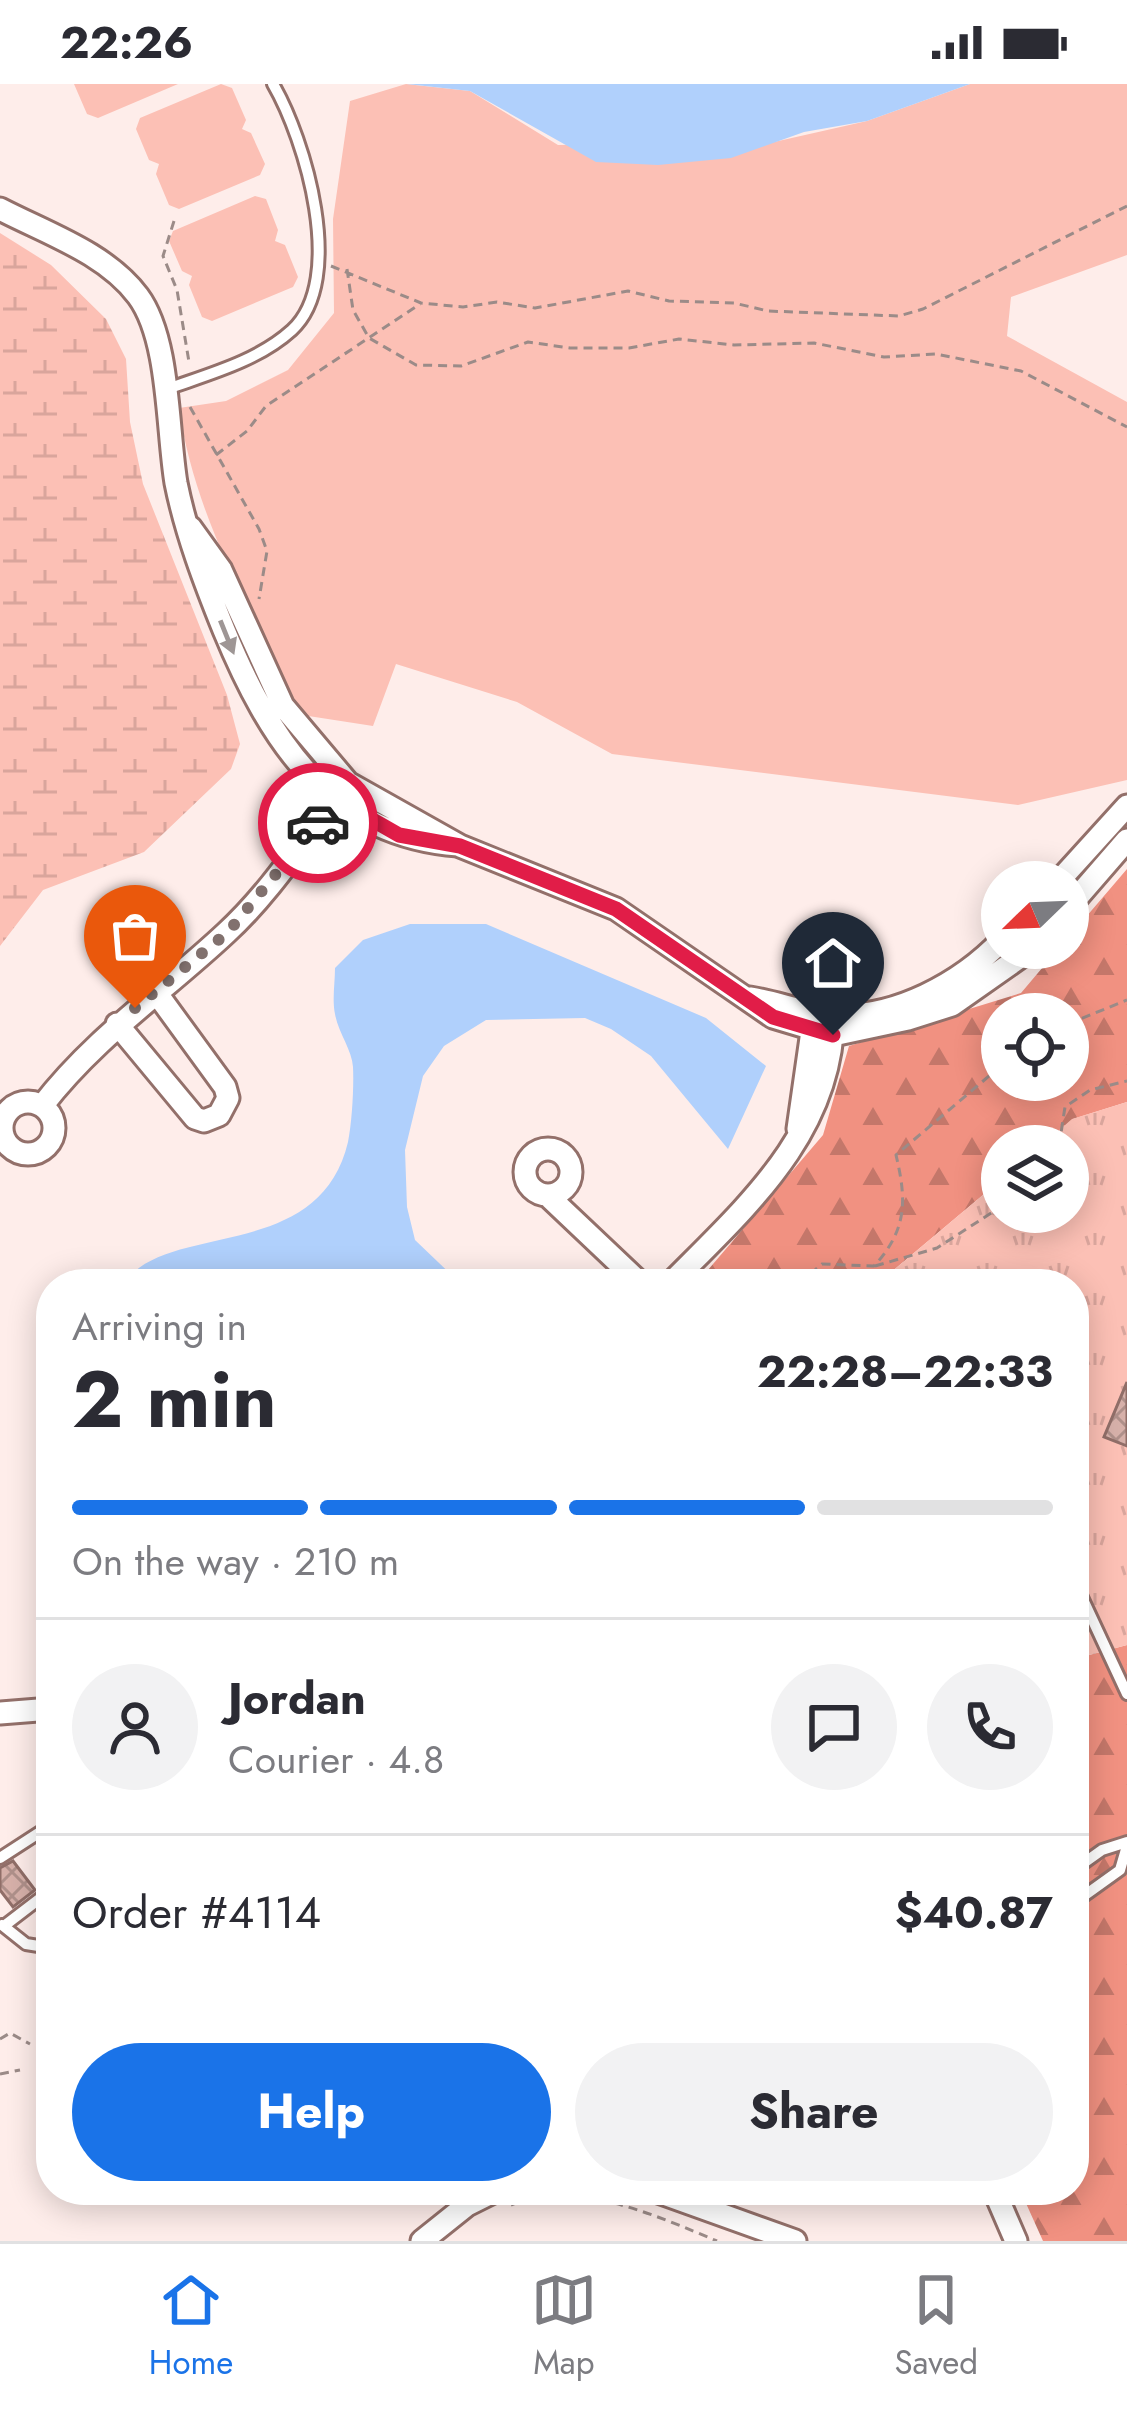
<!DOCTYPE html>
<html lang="en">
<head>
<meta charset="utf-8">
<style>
  body { margin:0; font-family:Jost,sans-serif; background:#f2f2f3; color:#2b2b33; height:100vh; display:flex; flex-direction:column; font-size:45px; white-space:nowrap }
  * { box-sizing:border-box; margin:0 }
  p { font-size:39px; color:#7c7c81 }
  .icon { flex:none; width:66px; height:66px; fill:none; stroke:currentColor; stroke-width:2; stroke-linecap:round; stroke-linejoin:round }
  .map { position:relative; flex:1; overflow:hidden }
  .panel { position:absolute; left:36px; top:1185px; width:1053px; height:936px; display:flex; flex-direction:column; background:#fff; border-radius:48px; box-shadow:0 6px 30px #0003 }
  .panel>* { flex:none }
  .needle { width:78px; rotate:247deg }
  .buttons { position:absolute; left:981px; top:777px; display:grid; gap:24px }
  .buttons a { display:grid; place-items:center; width:108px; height:108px; border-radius:50%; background:#fff; box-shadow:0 6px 30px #0003; font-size:60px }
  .pin { position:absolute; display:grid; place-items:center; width:102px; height:102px; color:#fff; margin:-123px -51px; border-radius:50% 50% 50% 0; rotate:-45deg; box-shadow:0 0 12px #0007 }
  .pin .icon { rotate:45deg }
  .courier { position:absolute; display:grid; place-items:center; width:120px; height:120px; margin:-60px; border:9px solid #e11d48; border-radius:50%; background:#fff; color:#222; box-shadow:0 3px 15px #0007 }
  .summary em { font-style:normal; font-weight:700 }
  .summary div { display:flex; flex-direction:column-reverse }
  .summary { display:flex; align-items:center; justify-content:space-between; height:204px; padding:0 36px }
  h1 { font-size:78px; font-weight:700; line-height:90px }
  .bar { display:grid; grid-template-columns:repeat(4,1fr); gap:18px 12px; align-content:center; height:144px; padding:0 36px }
  .bar i { height:15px; border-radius:9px; background:#e1e1e2 }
  .bar .current { background:#1a73e8 }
  .bar p { grid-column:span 4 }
  .line { display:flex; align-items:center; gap:30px; padding:0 36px; border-top:3px solid #e1e1e2 }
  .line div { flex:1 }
  .round { display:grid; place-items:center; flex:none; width:126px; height:126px; border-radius:63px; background:#f2f2f3 }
  .cta { display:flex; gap:24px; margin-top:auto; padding:24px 36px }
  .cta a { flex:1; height:138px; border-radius:72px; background:#1a73e8; color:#fff; font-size:48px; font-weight:700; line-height:138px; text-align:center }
  .cta a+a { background:#f2f2f3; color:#2b2b33 }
  .status { display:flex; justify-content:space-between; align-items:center; height:84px; padding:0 60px; background:#fff; direction:ltr }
  .status svg { height:33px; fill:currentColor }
  .tabs { display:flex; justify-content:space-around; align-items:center; height:168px; border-top:3px solid #e1e1e2; background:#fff; font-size:33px; color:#7c7c81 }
  .tabs a { display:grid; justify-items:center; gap:6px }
  .tabs .current { color:#1a73e8 }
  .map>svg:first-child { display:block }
  .green { fill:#fcc0b5 }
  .forest { fill:url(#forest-firs); fill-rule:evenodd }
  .wetland { fill:url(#wetland-marsh) }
  .park { fill:url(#park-tufts) }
  .water { fill:#b0d0fc }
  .building { fill:url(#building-cross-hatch); stroke:#906e68; stroke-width:3 }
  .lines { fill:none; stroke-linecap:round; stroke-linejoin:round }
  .lane-casing { stroke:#93706a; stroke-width:16 }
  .street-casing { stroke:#93706a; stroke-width:27 }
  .path { stroke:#9b8b88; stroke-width:3; stroke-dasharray:9 6; stroke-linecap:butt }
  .lane { stroke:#fff; stroke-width:10 }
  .street { stroke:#fff; stroke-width:21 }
  .oneway { fill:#9e9695 }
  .done { stroke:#81716e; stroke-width:12; stroke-dasharray:0 21.6 }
  .route { stroke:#e11d48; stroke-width:15 }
</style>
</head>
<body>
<div class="status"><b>22:26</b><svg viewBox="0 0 49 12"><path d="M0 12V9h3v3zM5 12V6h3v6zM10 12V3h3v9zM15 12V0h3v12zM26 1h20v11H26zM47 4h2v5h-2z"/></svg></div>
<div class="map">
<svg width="1127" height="2157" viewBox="0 0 1127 2157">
  <defs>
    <pattern id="forest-firs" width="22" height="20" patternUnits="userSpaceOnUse" patternTransform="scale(3)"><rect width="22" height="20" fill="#f19181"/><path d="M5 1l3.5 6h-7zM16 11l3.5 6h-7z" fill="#c4776a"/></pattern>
    <pattern id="wetland-marsh" width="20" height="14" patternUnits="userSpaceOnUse" patternTransform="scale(3)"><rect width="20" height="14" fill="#fcc0b5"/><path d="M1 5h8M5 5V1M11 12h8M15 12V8" fill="none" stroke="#d9a59c"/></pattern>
    <pattern id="park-tufts" width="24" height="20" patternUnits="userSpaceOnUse" patternTransform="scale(3)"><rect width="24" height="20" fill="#fcc0b5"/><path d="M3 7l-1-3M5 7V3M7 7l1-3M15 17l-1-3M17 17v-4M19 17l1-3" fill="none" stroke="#d9a59c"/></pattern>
    <pattern id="building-cross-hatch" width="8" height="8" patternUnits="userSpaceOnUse" patternTransform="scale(3)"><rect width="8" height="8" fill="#d6b0a9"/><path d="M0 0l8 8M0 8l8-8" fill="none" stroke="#af908a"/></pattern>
  </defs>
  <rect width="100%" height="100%" fill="#feedea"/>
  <!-- green -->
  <path class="green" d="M74,0H178L98,34L87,30Z
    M221,0L232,4L246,36L242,45L251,49L265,80L260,91L179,125L169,121L156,90L159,80L149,76L136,45L140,34Z
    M406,0L470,7L558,61L774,58L867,37L970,0H1127V171L1011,213L1007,252L1127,318V696L1018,721L612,670L517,618L396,580L373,642L302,631C253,532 195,435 179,324L226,317L288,286L334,229L333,135L350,17Z
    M255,112L266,115L278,146L275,157L285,161L298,193L293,203L212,237L202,233L189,201L192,192L182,187L169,157L173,147Z"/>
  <!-- forest -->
  <path class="forest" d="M1127,785V1018L1073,1035L1041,1062H1002V1095L877,1200H696L823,1051L849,962L1021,909L1059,864H1068V854ZM1002,930H1068V996H1002Z
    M1127,1561V2157H1043L1020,2106H1074V1575Z"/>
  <!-- wetland -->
  <path class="wetland" d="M0,149L51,181L106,235L126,275L130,338L143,400L227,611L240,660L231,685L144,768L43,806L0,862Z"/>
  <!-- park -->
  <path class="park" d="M1127,1018V1561L1074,1575V1200H877L1002,1095V1128H1068V1062H1041L1072,1035Z"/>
  <!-- water -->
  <path class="water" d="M407,0H970L867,37L804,48L731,74L658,81L596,78L470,7Z
    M410,840H486L706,934L766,982L728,1065L651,972L611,945L585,934L486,936L444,962L423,992L405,1066L407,1123L415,1156L461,1200H360L337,1189L240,1200H124C164,1136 319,1181 348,1058C352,1038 354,1003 353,983C352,966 338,948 335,930C332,916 335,899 335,884L363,856Z"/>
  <!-- building -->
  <path class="building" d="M1127,1298V1362L1104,1353Z
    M13,1777L35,1806L13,1823L0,1806V1784Z"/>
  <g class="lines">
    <!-- lane casing -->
    <g class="lane-casing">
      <path id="lane" d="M167,305C209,290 258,277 292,246C347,195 305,55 273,0
        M1074,1496L1127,1610
        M0,1774L51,1741
        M1074,1786L1102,1766L1127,1758
        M1074,1819L1120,1786L1127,1762
        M2,1841L26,1860L51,1864
        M4,1842L51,1806"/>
    </g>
    <!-- street casing -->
    <g class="street-casing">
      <path id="street" d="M0,125C46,149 106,169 138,212C170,255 167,345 176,399C186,449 205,499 224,546C269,655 329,752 458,761
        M190,443L221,486L283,622L348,699L460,762L616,825L773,933L833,951L908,935L952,921L1033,864
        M1058,798L1127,722
        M1068,824L1127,756
        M750,914C777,918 806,930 833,931C895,935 961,899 1002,856
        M117,940L195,1034L204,1037L219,1031L228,1014L225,1003L155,907
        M2 1044a26 26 0 1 1 52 0a26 26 0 1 1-52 0Z
        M42,1022C95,953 163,908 226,849C271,808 306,752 344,704
        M798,1045L814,933
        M525 1088a23 23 0 1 1 46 0a23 23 0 1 1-46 0Z
        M547,1111L641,1200
        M670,1200C746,1123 833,1048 833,931
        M0,1629L51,1625
        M653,2106L795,2157
        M994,2106L1016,2157
        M422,2157L467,2121L497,2106"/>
    </g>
    <!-- path -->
    <path class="path" d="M174,137L163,172L177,206L189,278
      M331,182L421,219L463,223L497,218L535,224L628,207L669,217L734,219L768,227L899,232L923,225L1127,122
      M347,185L353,226L369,254L416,281L461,282L528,258L570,264H629L679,255L734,261L814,259L884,273L936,270L1021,287L1127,343
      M190,323L259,445L267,467L259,515
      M216,371L247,347L266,322L420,220
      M1068,940L1127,916
      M1059,1062L1065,1023L1090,1006L1127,997
      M875,1182L937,1164L1002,1122
      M799,1200L822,1180L874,1182C907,1146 907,1117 896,1071L1002,981
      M0,1955L10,1949L30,1960
      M0,1990L20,1986
      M511,2121C575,2094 657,2132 717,2157"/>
    <!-- lane -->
    <use href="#lane" class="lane"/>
    <!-- street -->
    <use href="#street" class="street"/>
  </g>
  <!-- one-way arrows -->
  <defs><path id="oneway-solid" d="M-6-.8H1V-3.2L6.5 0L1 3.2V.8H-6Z" transform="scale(3)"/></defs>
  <use class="oneway" href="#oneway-solid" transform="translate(227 553) rotate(68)"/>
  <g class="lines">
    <!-- done -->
    <path class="done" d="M135,924L228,848L318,739"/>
    <!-- route -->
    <path class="route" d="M318,739L336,715L399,751L460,762L616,825L773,933L833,951"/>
  </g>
</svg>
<div class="buttons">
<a><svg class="needle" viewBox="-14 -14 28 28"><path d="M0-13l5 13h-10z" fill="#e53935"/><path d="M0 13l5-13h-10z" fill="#7c7c81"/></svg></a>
<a><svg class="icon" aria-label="locate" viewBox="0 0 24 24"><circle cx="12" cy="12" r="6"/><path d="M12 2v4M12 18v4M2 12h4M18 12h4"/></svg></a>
<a><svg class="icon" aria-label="layers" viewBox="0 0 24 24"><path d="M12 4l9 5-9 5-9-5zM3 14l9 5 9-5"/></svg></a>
</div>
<div class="pin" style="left:135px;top:924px;background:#ea580c"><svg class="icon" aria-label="bag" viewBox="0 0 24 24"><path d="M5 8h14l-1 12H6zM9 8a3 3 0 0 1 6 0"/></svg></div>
<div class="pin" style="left:833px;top:951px;background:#1f2937"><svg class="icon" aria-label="home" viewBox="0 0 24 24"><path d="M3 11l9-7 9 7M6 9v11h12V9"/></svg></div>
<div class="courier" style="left:318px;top:739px"><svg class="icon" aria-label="car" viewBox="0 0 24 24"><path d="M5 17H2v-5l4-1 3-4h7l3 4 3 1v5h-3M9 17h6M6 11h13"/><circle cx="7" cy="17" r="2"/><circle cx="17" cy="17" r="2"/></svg></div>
<section class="panel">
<div class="summary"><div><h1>2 min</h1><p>Arriving in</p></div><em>22:28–22:33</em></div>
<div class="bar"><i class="current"></i><i class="current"></i><i class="current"></i><i></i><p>On the way · 210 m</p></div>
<div class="line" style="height:216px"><a class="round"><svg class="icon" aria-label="person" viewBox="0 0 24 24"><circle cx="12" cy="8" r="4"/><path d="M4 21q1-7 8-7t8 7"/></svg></a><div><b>Jordan</b><p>Courier · 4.8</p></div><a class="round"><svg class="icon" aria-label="chat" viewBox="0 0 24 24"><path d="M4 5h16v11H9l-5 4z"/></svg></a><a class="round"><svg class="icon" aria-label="phone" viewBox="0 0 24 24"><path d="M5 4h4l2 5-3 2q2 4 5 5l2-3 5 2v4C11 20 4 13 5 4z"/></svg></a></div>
<div class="line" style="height:156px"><div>Order #4114</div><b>$40.87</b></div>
<div class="cta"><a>Help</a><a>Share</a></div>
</section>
</div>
<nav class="tabs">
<a class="current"><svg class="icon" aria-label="home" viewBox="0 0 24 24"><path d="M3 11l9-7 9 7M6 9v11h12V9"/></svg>Home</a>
<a><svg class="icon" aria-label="map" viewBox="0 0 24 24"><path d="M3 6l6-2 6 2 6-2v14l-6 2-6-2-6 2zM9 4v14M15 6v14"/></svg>Map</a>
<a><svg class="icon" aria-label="saved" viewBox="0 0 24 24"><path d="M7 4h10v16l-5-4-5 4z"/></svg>Saved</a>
</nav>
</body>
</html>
